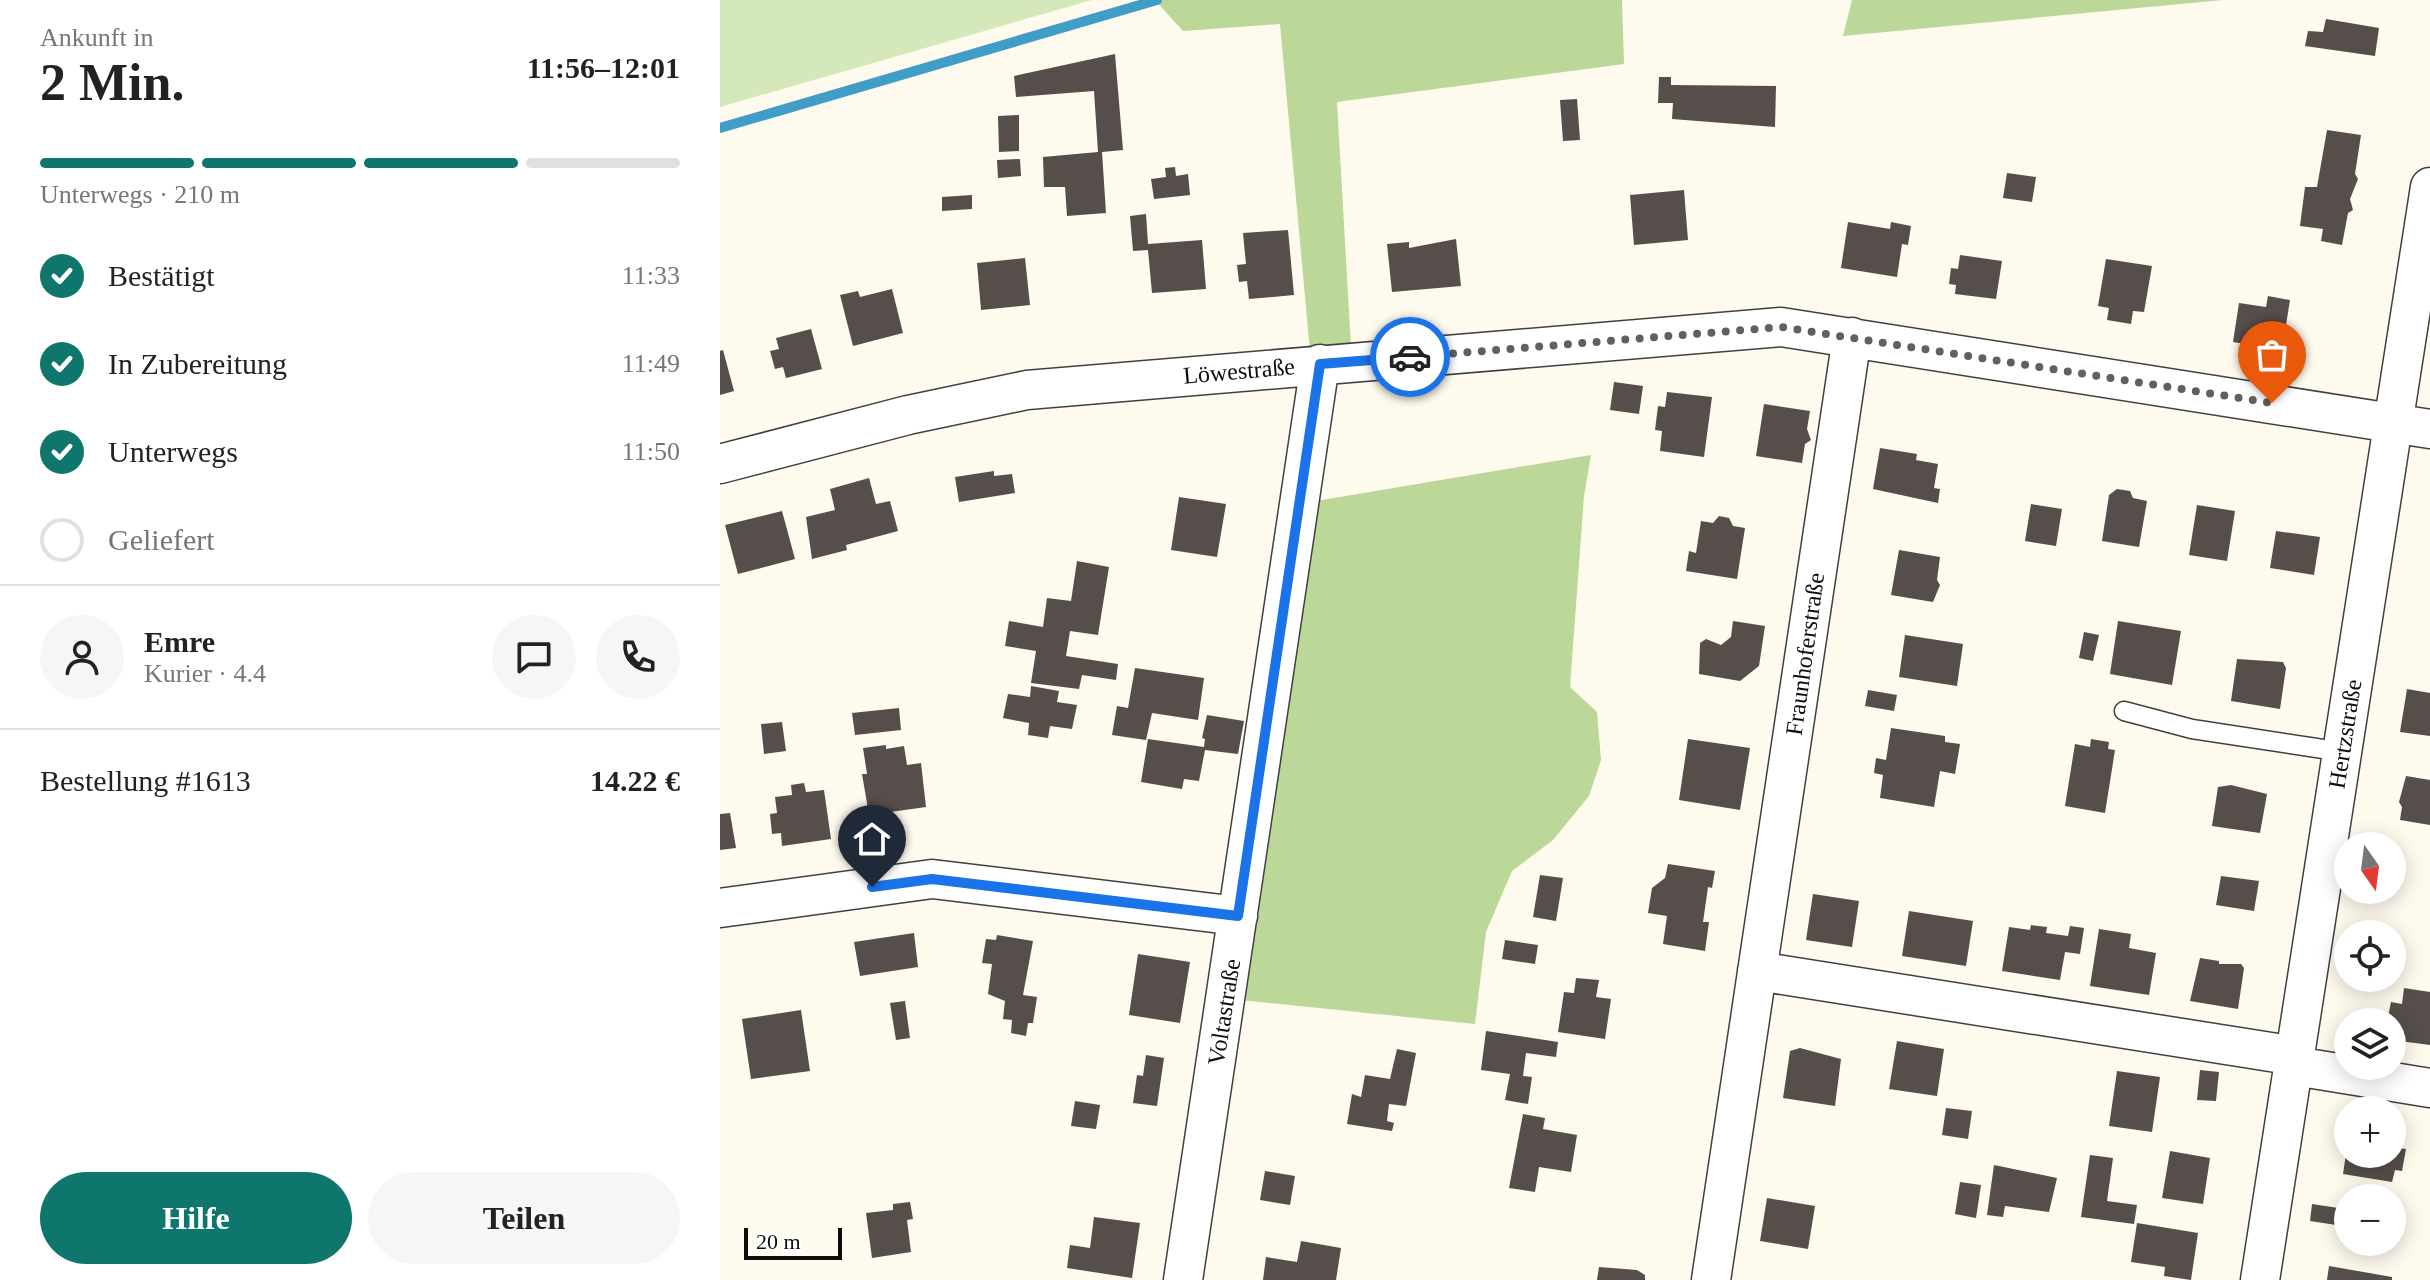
<!DOCTYPE html>
<html lang="de">
<head>
<meta charset="utf-8">
<style>
  body { margin:0; font-family:"Times New Roman",serif; background:#f6f6f6; color:#222; height:100vh; display:flex; flex-direction:column; font-size:30px; white-space:nowrap }
  * { box-sizing:border-box; margin:0 }
  p { font-size:26px; color:#767676 }
  .icon { flex:none; width:44px; height:44px; fill:none; stroke:currentColor; stroke-width:2; stroke-linecap:round; stroke-linejoin:round }
  .map { position:relative; flex:1; overflow:hidden }
  .side { display:flex; flex-direction:column; background:#fff; width:720px }
  .side>* { flex:none }
  .needle { width:52px; rotate:166deg }
  .buttons { position:absolute; left:1614px; top:832px; display:grid; gap:16px }
  .buttons a { display:grid; place-items:center; width:72px; height:72px; border-radius:50%; background:#fff; box-shadow:0 4px 20px #0003; font-size:40px }
  .scale { position:absolute; left:24px; bottom:20px; width:98px; box-sizing:border-box; padding-left:8px; border:4px solid #0d0d0d; border-top:0; font-size:22px; line-height:28px; white-space:nowrap; color:#0d0d0d; -webkit-text-stroke:6px #fff; paint-order:stroke }
  .pin { position:absolute; display:grid; place-items:center; width:68px; height:68px; color:#fff; margin:-82px -34px; border-radius:50% 50% 50% 0; rotate:-45deg; box-shadow:0 0 8px #0007 }
  .pin .icon { rotate:45deg }
  .courier { position:absolute; display:grid; place-items:center; width:80px; height:80px; margin:-40px; border:6px solid #1a73e8; border-radius:50%; background:#fff; color:#222; box-shadow:0 2px 10px #0007 }
  .headline em { font-style:normal; font-weight:800 }
  .headline div { display:flex; flex-direction:column-reverse }
  .headline { display:flex; align-items:center; justify-content:space-between; height:136px; padding:0 40px }
  h1 { font-size:52px; font-weight:800; line-height:60px }
  .bar { display:grid; grid-template-columns:repeat(4,1fr); gap:12px 8px; align-content:center; height:96px; padding:0 40px }
  .bar i { height:10px; border-radius:6px; background:#e0e0e0 }
  .bar .on { background:#0f766e }
  .bar p { grid-column:span 4 }
  .line { display:flex; align-items:center; gap:20px; padding:0 40px; border-top:2px solid #e0e0e0 }
  .line div { flex:1 }
  .round { display:grid; place-items:center; flex:none; width:84px; height:84px; border-radius:42px; background:#f6f6f6 }
  ol { padding:0 40px; list-style:none }
  li { display:flex; align-items:center; gap:24px; height:88px }
  li p { margin-inline-start:auto }
  li .icon { padding:8px; border-radius:50%; background:#0f766e; color:#fff; stroke-width:4 }
  li:last-child { color:#767676 }
  li i { width:44px; height:44px; border:4px solid #e0e0e0; border-radius:50% }
  .action { display:flex; gap:16px; margin-top:auto; padding:16px 40px }
  .action a { flex:1; height:92px; border-radius:48px; background:#0f766e; color:#fff; font-size:32px; font-weight:800; line-height:92px; text-align:center }
  .action a+a { background:#f6f6f6; color:#222 }
  main { display:flex; flex:1; min-height:0 }
  .map>svg:first-child { display:block }
  .green { fill:#d5e8b9 }
  .forest { fill:#bbd899 }
  .lines { fill:none; stroke-linecap:round; stroke-linejoin:round }
  .stream { stroke:#3f9dc8; stroke-width:10 }
  .building { fill:#564e4a }
  .lane-casing { stroke:#404040; stroke-width:21 }
  .street-casing { stroke:#404040; stroke-width:41 }
  .lane { stroke:#fff; stroke-width:18 }
  .street { stroke:#fff; stroke-width:38 }
  .done { stroke:#61605c; stroke-width:8; stroke-dasharray:0 14.4 }
  .route { stroke:#1a73e8; stroke-width:10 }
  .labels { text-anchor:middle; stroke-width:8; stroke-linejoin:round; paint-order:stroke }
  .street-label { font-size:24px; fill:#0d0d0d; stroke:#fff }
</style>
</head>
<body>
<main>
<section class="side">
<div class="headline"><div><h1>2 Min.</h1><p>Ankunft in</p></div><em>11:56–12:01</em></div>
<div class="bar"><i class="on"></i><i class="on"></i><i class="on"></i><i></i><p>Unterwegs · 210 m</p></div>
<ol>
<li><svg class="icon" aria-label="check" viewBox="0 0 24 24"><path d="M5 12l5 5 9-10"/></svg>Bestätigt<p>11:33</p></li>
<li><svg class="icon" aria-label="check" viewBox="0 0 24 24"><path d="M5 12l5 5 9-10"/></svg>In Zubereitung<p>11:49</p></li>
<li><svg class="icon" aria-label="check" viewBox="0 0 24 24"><path d="M5 12l5 5 9-10"/></svg>Unterwegs<p>11:50</p></li>
<li><i></i>Geliefert</li>
</ol>
<div class="line" style="height:144px"><a class="round"><svg class="icon" aria-label="person" viewBox="0 0 24 24"><circle cx="12" cy="8" r="4"/><path d="M4 21q1-7 8-7t8 7"/></svg></a><div><b>Emre</b><p>Kurier · 4.4</p></div><a class="round"><svg class="icon" aria-label="chat" viewBox="0 0 24 24"><path d="M4 5h16v11H9l-5 4z"/></svg></a><a class="round"><svg class="icon" aria-label="phone" viewBox="0 0 24 24"><path d="M5 4h4l2 5-3 2q2 4 5 5l2-3 5 2v4C11 20 4 13 5 4z"/></svg></a></div>
<div class="line" style="height:104px"><div>Bestellung #1613</div><b>14.22 €</b></div>
<div class="action"><a>Hilfe</a><a>Teilen</a></div>
</section>
<div class="map">
<svg width="1710" height="1280" viewBox="0 0 1710 1280">
  <rect width="100%" height="100%" fill="#fefaee"/>
  <!-- green -->
  <path class="green" d="M0,0H372L0,107Z"/>
  <!-- forest -->
  <path class="forest" d="M435,0H902L904,64L617,102L631,347L590,351L560,24L463,31Z
    M1132,0H1503L1123,36Z
    M871,455L864,496L850,687L877,712L881,760L869,796L833,840L792,871L766,932L755,1024L510,999L584,503Z"/>
  <g class="lines">
    <!-- stream -->
    <path class="stream" d="M0,128L437,0"/>
  </g>
  <!-- building -->
  <path class="building" d="M1606,19L1659,28L1655,56L1585,46L1588,31L1603,32Z
    M395,54L403,150L382,152L386,213L347,216L345,187H324L323,157L378,152L374,91L296,97L294,76Z
    M939,77H951V85L1056,86L1055,127L952,119L953,103H938Z
    M857,99L860,140L843,141L840,100Z
    M299,115V151L279,152L278,116Z
    M1607,130L1641,135L1635,174L1638,179L1630,199L1633,210L1628,213L1622,245L1601,241L1603,229L1580,226L1585,187H1597Z
    M300,159L301,176L278,178L277,160Z
    M455,167L456,176L468,174L470,195L434,199L431,179L446,177L445,168Z
    M1287,173L1316,177L1312,202L1283,198Z
    M964,190L968,240L914,245L910,195Z
    M252,195V209L222,211V197Z
    M426,214L428,244L482,240L486,289L432,293L428,250L413,251L410,216Z
    M1128,222L1170,229L1171,222L1191,226L1188,245L1182,244L1177,277L1121,268Z
    M568,230L574,295L529,299L527,281L519,282L517,265L526,264L523,233Z
    M736,239L741,286L672,292L667,244L689,242V248Z
    M1240,255L1282,261L1276,299L1235,294L1236,285L1229,284L1231,268L1238,269Z
    M305,258L310,305L261,310L257,263Z
    M1386,259L1432,266L1424,312L1413,311L1411,324L1387,320L1389,308L1378,306Z
    M172,289L183,333L133,346L120,295L138,291L140,297Z
    M1548,296L1570,300L1562,350L1513,342L1519,303L1546,307Z
    M91,329L102,369L66,378L63,367L55,369L50,351L59,349L56,338Z
    M3,350L14,391L0,395V351Z
    M894,382L923,386L919,414L890,410Z
    M947,392L992,397L984,457L940,451L942,431L935,430L938,406L945,407Z
    M1044,404L1090,411L1087,429L1091,440L1085,444L1082,463L1036,456Z
    M1160,448L1197,454L1196,460L1218,464L1214,488L1220,489L1218,503L1153,489Z
    M274,471V476L292,474L295,493L239,502L235,477Z
    M149,478L156,504L170,501L178,531L126,545L127,550L92,559L86,517L115,510L110,489Z
    M1397,489L1410,491L1413,498L1427,501L1419,547L1382,541L1389,495Z
    M459,497L506,504L497,557L451,550Z
    M1311,504L1342,509L1336,546L1305,541Z
    M1477,505L1515,511L1507,561L1469,555Z
    M62,511L75,559L18,574L5,525Z
    M999,516L1009,518L1013,526L1025,528L1017,579L966,571L969,551L976,553L981,521L993,523Z
    M1556,531L1600,537L1594,575L1550,568Z
    M1179,550L1220,557L1217,580L1220,585L1213,602L1171,595Z
    M357,561L389,567L378,635L350,631L346,656L398,664L396,680L362,675L359,689L311,683L316,651L285,646L289,621L323,627L327,598L351,601Z
    M1013,621L1045,626L1039,666L1020,681L979,674L980,643L986,639L1001,645L1011,637Z
    M1398,621L1461,631L1452,685L1390,674Z
    M1364,632L1379,635L1373,661L1359,658Z
    M1185,635L1243,644L1237,686L1179,677Z
    M1517,659L1563,662L1566,668L1560,709L1511,701Z
    M415,668L484,678L478,720L432,713L426,740L392,735L397,706L408,708Z
    M311,686L339,691L337,702L357,705L352,729L330,726L328,738L308,735L309,723L283,718L288,694L310,697Z
    M1687,689L1710,693V736L1680,732Z
    M1148,690L1177,695L1174,711L1145,706Z
    M179,708L181,730L135,735L132,713Z
    M487,715L524,721L518,754L485,750L479,781L464,779L462,789L421,782L428,739L484,747L485,739L482,738Z
    M62,722L66,751L44,754L41,724Z
    M1171,728L1225,736V742L1240,744L1235,774L1220,771L1214,807L1160,798L1163,775L1154,773L1156,758L1166,760Z
    M968,739L1030,748L1020,810L959,800Z
    M1371,739L1389,742L1388,749L1395,750L1385,813L1345,806L1355,744L1370,747Z
    M166,745V749L184,746L187,765L201,763L206,807L149,815L142,774H147L143,748Z
    M1686,776L1710,780V825L1680,820L1682,807L1679,802Z
    M84,783L86,792L104,790L111,839L62,846L61,833L52,834L50,814L57,813L55,797L72,795L71,785Z
    M1511,785L1547,794L1540,833L1492,826L1498,787Z
    M10,813L16,848L0,850V814Z
    M948,864L995,871L992,888L988,887L983,922H989L985,951L943,944L947,916L928,913L932,888L945,878Z
    M820,875L843,878L836,921L813,917Z
    M1501,876L1539,881L1534,911L1496,905Z
    M1093,894L1139,901L1132,947L1086,940Z
    M1189,911L1253,921L1246,966L1182,956Z
    M1311,925L1327,927L1326,933L1348,936L1350,926L1364,928L1360,954L1345,952L1340,980L1282,971L1289,927L1310,930Z
    M1379,929L1411,934L1409,948L1436,953L1429,995L1370,986Z
    M194,933L198,967L140,976L134,942Z
    M277,935L313,941L303,995L317,997L313,1023H308L306,1036L291,1033L292,1020L283,1019L285,1001L268,994L272,964L262,963L266,939L276,940Z
    M785,940L818,945L815,964L782,959Z
    M418,954L470,962L460,1023L409,1015Z
    M1480,958L1499,961V964H1521L1524,968L1518,1009L1470,1001Z
    M856,978L879,980L876,997L891,999L885,1039L838,1032L844,992L854,993Z
    M1684,988L1710,992V1045L1672,1040V1022H1667L1671,1002L1682,1004Z
    M185,1001L190,1038L176,1040L170,1003Z
    M81,1010L90,1071L31,1079L22,1019Z
    M766,1031L838,1042L836,1057L806,1053L803,1076L812,1077L808,1104L785,1100L790,1074L761,1070Z
    M1177,1041L1224,1049L1217,1096L1169,1089Z
    M1080,1048L1121,1059L1115,1106L1063,1098L1070,1051Z
    M677,1049L696,1053L686,1106L669,1104L667,1121L674,1123L672,1131L627,1124L632,1094L641,1097L645,1075L670,1079Z
    M426,1055L444,1058L437,1106L413,1103L417,1075L423,1076Z
    M1480,1070L1499,1072L1496,1101L1477,1100Z
    M1397,1071L1440,1077L1432,1132L1389,1126Z
    M355,1101L380,1105L376,1129L351,1126Z
    M1226,1108L1252,1111L1248,1139L1222,1135Z
    M803,1114L825,1118L823,1129L857,1135L851,1172L819,1167L815,1192L789,1188Z
    M1672,1134L1680,1136L1678,1148L1686,1149L1682,1171L1675,1170L1672,1182L1623,1174L1626,1154H1672Z
    M1450,1151L1490,1158L1483,1204L1442,1198Z
    M1370,1155L1393,1158L1387,1201L1417,1205L1414,1224L1361,1217Z
    M1274,1165L1337,1178L1329,1212L1285,1206L1283,1217L1267,1215Z
    M545,1171L575,1176L570,1205L540,1200Z
    M1240,1182L1261,1185L1256,1218L1235,1214Z
    M1047,1198L1095,1206L1088,1249L1040,1241Z
    M190,1202L193,1219L187,1220L191,1252L152,1258L146,1213L173,1210V1204Z
    M1592,1204L1625,1209L1623,1226L1590,1221Z
    M374,1217L420,1223L412,1278L347,1268L350,1245L370,1248Z
    M1417,1223L1478,1233L1471,1280L1444,1276L1445,1267L1411,1262Z
    M581,1241L621,1248L616,1280H543L546,1257L577,1262Z
    M1609,1266L1672,1277V1280H1607Z
    M879,1267L917,1270L925,1275V1280H877Z"/>
  <g class="lines">
    <!-- lane casing -->
    <g class="lane-casing">
      <path id="lane" d="M1404,711L1472,729L1623,752"/>
    </g>
    <!-- street casing -->
    <g class="street-casing">
      <path id="street" d="M0,464L188,415L307,390L1061,327L1710,429
        M0,908L212,879L518,916
        M1037,971L1576,1056
        M1575,1066L1710,1088
        M463,1280L600,364
        M991,1280L1132,337
        M1540,1280L1710,187"/>
    </g>
    <!-- lane -->
    <use href="#lane" class="lane"/>
    <!-- street -->
    <use href="#street" class="street"/>
  </g>
  <g class="lines">
    <!-- done -->
    <path class="done" d="M690,357L1061,327L1552,403"/>
    <!-- route -->
    <path class="route" d="M152,887L212,879L518,916L600,364L690,357"/>
  </g>
  <g class="labels">
    <!-- street labels -->
    <g class="street-label">
      <text transform="translate(519 371) rotate(-5)" y="8">Löwestraße</text>
      <text transform="translate(1085 654) rotate(-82)" y="8">Fraunhoferstraße</text>
      <text transform="translate(1625 734) rotate(-81)" y="8">Hertzstraße</text>
      <text transform="translate(504 1012) rotate(-81)" y="8">Voltastraße</text>
    </g>
  </g>
</svg>
<div class="buttons">
<a><svg class="needle" viewBox="-14 -14 28 28"><path d="M0-13l5 13h-10z" fill="#e53935"/><path d="M0 13l5-13h-10z" fill="#767676"/></svg></a>
<a><svg class="icon" aria-label="locate" viewBox="0 0 24 24"><circle cx="12" cy="12" r="6"/><path d="M12 2v4M12 18v4M2 12h4M18 12h4"/></svg></a>
<a><svg class="icon" aria-label="layers" viewBox="0 0 24 24"><path d="M12 4l9 5-9 5-9-5zM3 14l9 5 9-5"/></svg></a>
<a>+</a>
<a>−</a>
</div>
<div class="scale">20 m</div>
<div class="pin" style="left:1552px;top:403px;background:#ea580c"><svg class="icon" aria-label="bag" viewBox="0 0 24 24"><path d="M5 8h14l-1 12H6zM9 8a3 3 0 0 1 6 0"/></svg></div>
<div class="pin" style="left:152px;top:887px;background:#1f2937"><svg class="icon" aria-label="home" viewBox="0 0 24 24"><path d="M3 11l9-7 9 7M6 9v11h12V9"/></svg></div>
<div class="courier" style="left:690px;top:357px"><svg class="icon" aria-label="car" viewBox="0 0 24 24"><path d="M5 17H2v-5l4-1 3-4h7l3 4 3 1v5h-3M9 17h6M6 11h13"/><circle cx="7" cy="17" r="2"/><circle cx="17" cy="17" r="2"/></svg></div>
</div>
</main>
</body>
</html>
